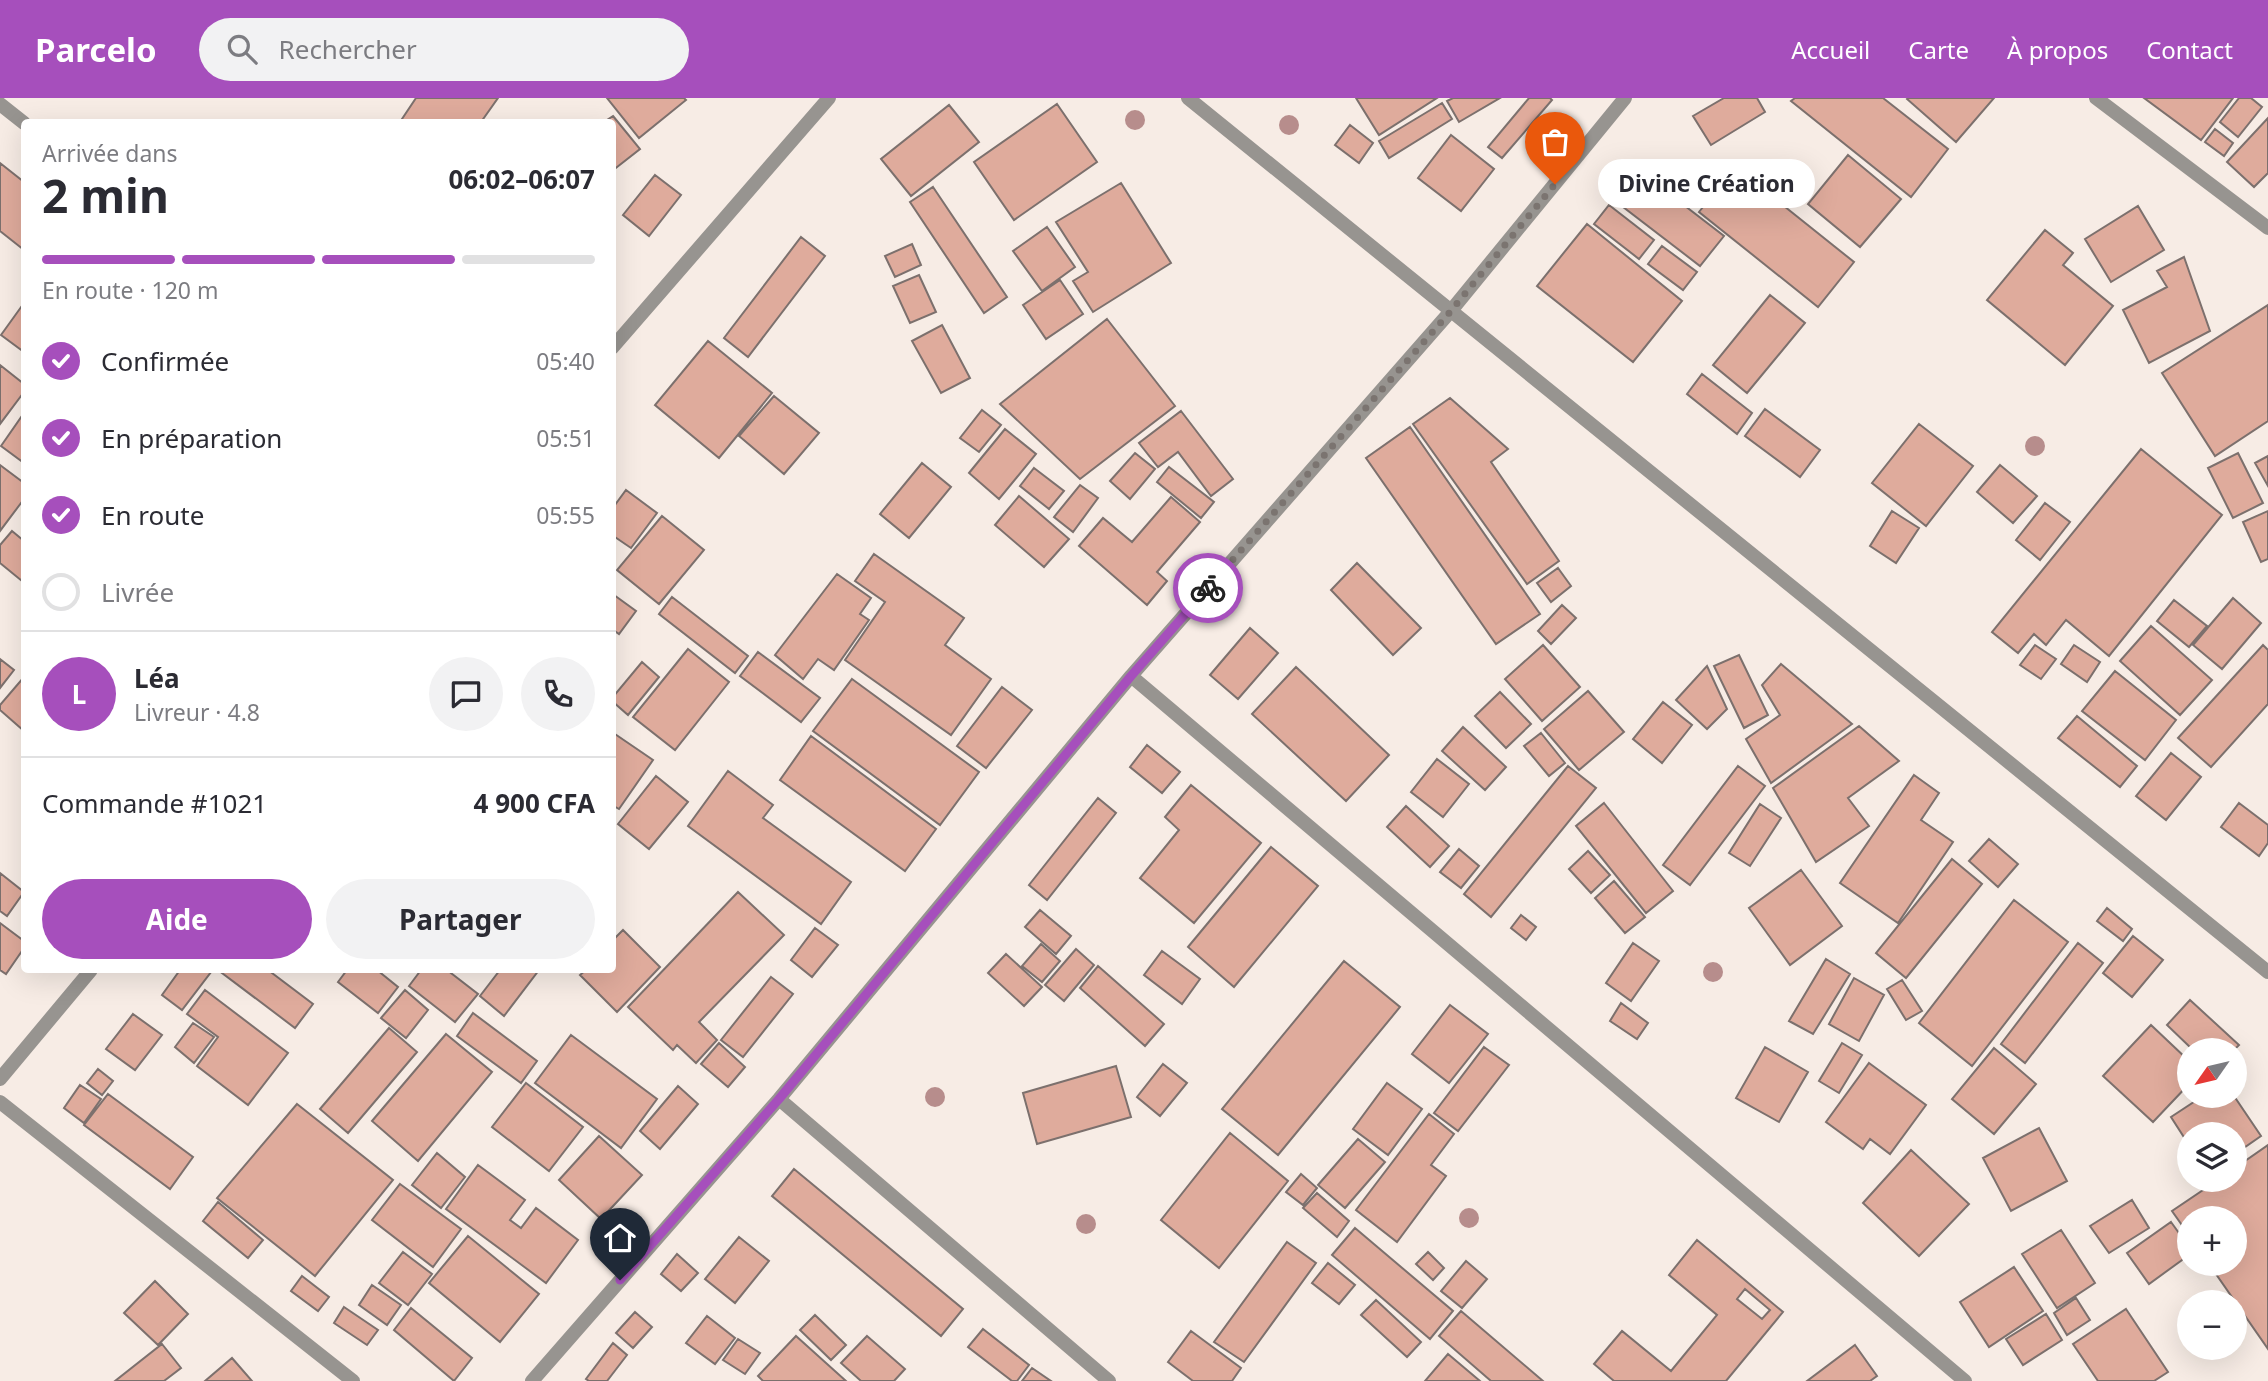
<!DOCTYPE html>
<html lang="fr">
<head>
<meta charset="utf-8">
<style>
  body { margin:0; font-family:"Noto Sans",sans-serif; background:#f2f2f3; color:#2b2b33; height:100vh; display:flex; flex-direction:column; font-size:26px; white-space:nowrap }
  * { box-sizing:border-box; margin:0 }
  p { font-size:23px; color:#7c7c81 }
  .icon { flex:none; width:38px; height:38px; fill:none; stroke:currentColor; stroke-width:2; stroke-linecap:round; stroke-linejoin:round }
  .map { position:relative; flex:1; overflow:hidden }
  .drawer { position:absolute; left:21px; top:21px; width:595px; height:854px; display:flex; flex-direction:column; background:#fff; border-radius:7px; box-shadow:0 7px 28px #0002 }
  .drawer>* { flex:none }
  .needle { width:46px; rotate:236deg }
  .tools { position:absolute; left:2177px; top:940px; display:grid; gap:14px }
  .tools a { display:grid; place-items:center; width:70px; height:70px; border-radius:50%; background:#fff; box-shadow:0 7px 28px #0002; font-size:35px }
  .pin { position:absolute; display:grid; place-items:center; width:60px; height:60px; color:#fff; margin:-72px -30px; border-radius:50% 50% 50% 0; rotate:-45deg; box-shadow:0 0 7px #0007 }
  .pin .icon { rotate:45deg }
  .courier { position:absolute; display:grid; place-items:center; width:70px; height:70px; margin:-35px; border:5px solid #a64fbc; border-radius:50%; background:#fff; color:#222; box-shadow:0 2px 9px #0007 }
  .bubble { position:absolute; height:49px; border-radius:24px; background:#fff; box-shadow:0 7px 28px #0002; font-size:23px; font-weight:700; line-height:49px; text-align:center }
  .head em { font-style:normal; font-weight:700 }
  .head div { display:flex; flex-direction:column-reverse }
  .head { display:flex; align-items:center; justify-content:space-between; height:119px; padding:0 21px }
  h1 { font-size:46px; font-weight:700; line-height:52px }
  .bar { display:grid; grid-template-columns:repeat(4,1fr); gap:10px 7px; align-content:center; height:84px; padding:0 21px }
  .bar i { height:9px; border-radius:5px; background:#e1e1e2 }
  .bar .active { background:#a64fbc }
  .bar p { grid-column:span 4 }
  .line { display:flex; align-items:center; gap:18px; padding:0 21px; border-top:2px solid #e1e1e2 }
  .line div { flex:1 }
  .round { display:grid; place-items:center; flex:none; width:74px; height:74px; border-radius:37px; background:#f2f2f3 }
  ol { padding:0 21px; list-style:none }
  li { display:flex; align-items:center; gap:21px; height:77px }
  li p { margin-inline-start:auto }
  li .icon { padding:7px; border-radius:50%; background:#a64fbc; color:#fff; stroke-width:4 }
  li:last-child { color:#7c7c81 }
  li i { width:38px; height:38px; border:4px solid #e1e1e2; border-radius:50% }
  .action { display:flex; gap:14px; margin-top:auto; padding:14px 21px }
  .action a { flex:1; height:80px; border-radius:42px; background:#a64fbc; color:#fff; font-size:28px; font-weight:700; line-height:80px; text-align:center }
  .action a+a { background:#f2f2f3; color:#2b2b33 }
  header { display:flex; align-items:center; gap:42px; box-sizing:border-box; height:98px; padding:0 35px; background:#a64fbc; color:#fff }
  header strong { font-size:33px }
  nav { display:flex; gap:38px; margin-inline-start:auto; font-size:24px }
  .search { width:490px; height:63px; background:#f2f2f3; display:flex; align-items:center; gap:18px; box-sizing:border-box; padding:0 24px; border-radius:38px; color:#7c7c81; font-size:26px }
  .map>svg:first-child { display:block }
  .building { fill:#dfab9c; stroke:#7c706d; stroke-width:2; fill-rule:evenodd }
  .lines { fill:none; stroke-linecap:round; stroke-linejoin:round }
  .street { stroke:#979490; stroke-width:14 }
  .tree { fill:#b78d8c }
  .done { stroke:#7b7470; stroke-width:7; stroke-dasharray:0 12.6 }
  .route { stroke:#a64fbc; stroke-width:9 }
</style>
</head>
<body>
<header>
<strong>Parcelo</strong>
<div class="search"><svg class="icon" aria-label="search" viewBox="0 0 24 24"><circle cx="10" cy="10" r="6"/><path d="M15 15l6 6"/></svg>Rechercher</div>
<nav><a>Accueil</a><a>Carte</a><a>À propos</a><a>Contact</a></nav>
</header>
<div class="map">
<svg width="2268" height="1283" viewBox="0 0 2268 1283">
  <rect width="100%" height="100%" fill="#f7ece5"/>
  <!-- building -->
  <path class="building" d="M416,0H498L481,24H400Z
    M607,0H684L686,2L639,40Z
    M1356,0H1437L1379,37Z
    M1453,0H1500L1459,24L1447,3Z
    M1529,0H1550L1552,2L1502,60L1488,49Z
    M1724,0H1757L1765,14L1711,47L1693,18Z
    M1795,0H1883L1948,51L1911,99L1791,3Z
    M1908,0H1994L1956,44L1907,1Z
    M2144,0H2233L2201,42Z
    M2239,0H2251L2262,9L2238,39L2220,24Z
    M1442,5L1452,21L1389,60L1379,43Z
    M1057,6L1097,64L1014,122L974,64Z
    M949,7L979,44L911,98L881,61Z
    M613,18L640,51L612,73V24H604Z
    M2268,20V75L2254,89L2227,64Z
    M1350,27L1373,45L1359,65L1335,47Z
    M2215,31L2233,45L2224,58L2205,44Z
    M1451,37L1494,71L1461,113L1418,80Z
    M1848,57L1901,101L1860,149L1808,106Z
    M0,65L24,84V152L0,133Z
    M1735,69L1854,164L1818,209L1699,114Z
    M1637,71L1724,138L1700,168L1614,102Z
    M655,77L681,97L649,138L623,117Z
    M1121,85L1171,165L1093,214L1073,183L1088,174L1056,124Z
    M933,89L1007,199L984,215L910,104Z
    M1609,107L1654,142L1639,161L1594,126Z
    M2138,108L2164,152L2111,184L2085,141Z
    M1587,126L1682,203L1633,264L1537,188Z
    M1047,129L1075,169L1042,193L1013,153Z
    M2045,132L2073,155L2063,167L2113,208L2065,267L1987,202Z
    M801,139L825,158L748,259L724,240Z
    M912,146L921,167L895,179L885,158Z
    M1662,148L1697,174L1683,192L1648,166Z
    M2184,159L2210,233L2149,265L2123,212L2167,189L2157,173Z
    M919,177L936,214L910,225L893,188Z
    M1060,182L1083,216L1046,241L1023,207Z
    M1770,197L1805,225L1747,295L1713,267Z
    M24,205V254L1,237Z
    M2268,207V323L2215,358L2162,275Z
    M1107,221L1175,308L1080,381L1000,306Z
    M942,227L970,280L941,295L912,243Z
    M708,243L772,295L719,360L655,307Z
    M0,267L24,286V294L0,326Z
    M1702,276L1752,315L1737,336L1687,296Z
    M774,298L819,335L784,376L739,338Z
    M1450,300L1508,351L1491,364L1559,463L1527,486L1413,326Z
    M1765,311L1820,352L1800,379L1745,338Z
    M982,312L1001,327L979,354L960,340Z
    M1181,313L1233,381L1211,398L1178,354L1158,369L1139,345Z
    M24,315V365L1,348Z
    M1919,326L1973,368L1926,428L1872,385Z
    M1410,329L1540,516L1496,546L1366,360Z
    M1005,331L1036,356L999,401L969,375Z
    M2141,351L2222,417L2109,558L2066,522L2046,547L2034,536L2018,555L1992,534Z
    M1135,355L1155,371L1130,401L1110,383Z
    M2238,355L2263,405L2233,420L2208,370Z
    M2268,358V388L2255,365Z
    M922,365L951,389L909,440L880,416Z
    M0,367L24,385V401L0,433Z
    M2000,367L2037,398L2013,425L1977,394Z
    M1169,369L1214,404L1201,420L1157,384Z
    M1034,370L1064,393L1049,411L1020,388Z
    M1080,387L1098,400L1073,434L1054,419Z
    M626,392L657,415L631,450L612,437V411Z
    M1019,398L1069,441L1044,469L995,427Z
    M1171,399L1200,424L1157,474L1167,483L1147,507L1079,448L1103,420L1132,444Z
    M2045,405L2070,424L2040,462L2016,442Z
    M1892,413L1919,430L1896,465L1870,448Z
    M2268,413V461L2261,464L2243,424Z
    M662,418L704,452L659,506L617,472Z
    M12,433L24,443V479L22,483L0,465V447Z
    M874,456L964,520L945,547L991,581L951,637L845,562L885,504L855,483Z
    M1357,465L1421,530L1393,557L1331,492Z
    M1558,470L1571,488L1551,504L1537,485Z
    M837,476L871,500L860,516L869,522L834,572L818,561L803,581L775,557Z
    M614,497L636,513L619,536L612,531Z
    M672,499L748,558L735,575L659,516Z
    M2233,500L2261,525L2222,571L2193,547Z
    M2174,502L2207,528L2189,549L2157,523Z
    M1562,507L1576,520L1551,546L1538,533Z
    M2151,528L2212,582L2180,617L2120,563Z
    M1250,530L1278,555L1238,601L1210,577Z
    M1543,547L1580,589L1542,623L1505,581Z
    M2035,547L2056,561L2041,581L2020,567Z
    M2074,547L2100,564L2087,584L2061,566Z
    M2263,547L2268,552V606L2211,669L2178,640Z
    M688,551L729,584L675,652L633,619Z
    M758,554L820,600L801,624L740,578Z
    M1739,557L1768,617L1744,630L1714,568Z
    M0,561L14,572L0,590Z
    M642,564L659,579L628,617L612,603V600Z
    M1781,566L1852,626L1771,685L1746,641L1780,617L1762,587Z
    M1707,568L1727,611L1707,631L1676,602Z
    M1296,569L1389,657L1346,703L1252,616Z
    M2115,573L2176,622L2145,662L2082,613Z
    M24,579V633L0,612V607Z
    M852,581L979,674L940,727L813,633Z
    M1002,589L1032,612L986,670L957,648Z
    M1588,593L1624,634L1579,672L1544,631Z
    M1500,594L1531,626L1506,650L1475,618Z
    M1663,604L1692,627L1662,665L1633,641Z
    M2077,618L2137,668L2120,689L2058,640Z
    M1859,628L1899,663L1848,700L1869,728L1816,764L1773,690Z
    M1463,629L1506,669L1485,692L1442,653Z
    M612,634L653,662L619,711L612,707Z
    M1541,635L1565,665L1549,678L1524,648Z
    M811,638L936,731L905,773L780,682Z
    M1147,647L1180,674L1162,695L1130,669Z
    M2171,655L2201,679L2166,722L2136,698Z
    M1437,661L1469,686L1443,719L1411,694Z
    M1568,668L1596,690L1491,819L1464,796Z
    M1738,668L1765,688L1690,787L1663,767Z
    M728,673L773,707L763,720L851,784L821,826L688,728Z
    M1914,677L1939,695L1921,722L1953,744L1898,825L1840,785Z
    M656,678L688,704L649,751L618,726Z
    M1191,687L1261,745L1194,825L1140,780L1179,732L1165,719Z
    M1098,700L1116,715L1047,802L1029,787Z
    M1604,705L1673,793L1646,815L1576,728Z
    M2239,705L2268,727V745L2259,758L2221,729Z
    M1760,706L1781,720L1750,768L1729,755Z
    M1406,708L1449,748L1430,769L1387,729Z
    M1989,741L2018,766L1998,789L1969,763Z
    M1271,749L1318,788L1234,889L1188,849Z
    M1459,751L1479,768L1461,790L1440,774Z
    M1588,753L1610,777L1591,795L1569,771Z
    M1952,761L1982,786L1906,880L1876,855Z
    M1801,772L1842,828L1790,867L1749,810Z
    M0,775L24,794L7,818L0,813Z
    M1614,783L1645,819L1625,835L1595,800Z
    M738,794L784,837L699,924L717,942L696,965L677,947L673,952L628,909Z
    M2014,802L2068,844L1972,968L1919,925Z
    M2107,810L2132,831L2123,843L2097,823Z
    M1040,812L1071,838L1056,856L1025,829Z
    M1521,817L1536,829L1526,842L1511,830Z
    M0,825L24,843V850L6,876L0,872Z
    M815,830L838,847L812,879L791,862Z
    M623,832L660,869L617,914L580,877L586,872H612V843Z
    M2133,838L2163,862L2132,899L2103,875Z
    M1633,845L1659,863L1631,903L1606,885Z
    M2078,845L2103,865L2025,965L2001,946Z
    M1041,846L1060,863L1042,884L1022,868Z
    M1076,851L1094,867L1064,903L1045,887Z
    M1162,853L1200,881L1182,906L1144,877Z
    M1006,856L1042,889L1024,908L988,875Z
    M1826,861L1850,876L1813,936L1789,923Z
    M1344,863L1400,909L1278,1057L1222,1011Z
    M1098,868L1164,926L1145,948L1080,890Z
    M180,872H207L211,874L182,912L162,897Z
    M218,872H268L313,906L295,930Z
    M347,872H377L398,889L378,915L338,884Z
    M421,872H447L478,896L455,924L409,888Z
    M500,872H539L504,918L480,898Z
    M771,879L793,896L743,959L721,942Z
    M1854,880L1884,897L1859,943L1829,926Z
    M1902,882L1922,913L1906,922L1887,891Z
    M205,892L288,955L248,1007L197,968L218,939L187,916Z
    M405,892L428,912L406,940L381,920Z
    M2190,902L2239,947L2234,952H2193L2167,927Z
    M1621,905L1648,925L1637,941L1610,923Z
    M1450,907L1488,936L1449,985L1412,956Z
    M473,915L537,963L521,985L457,938Z
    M133,916L162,937L135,972L106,951Z
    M193,925L214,939L194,965L175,949Z
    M2151,927L2189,963V986L2153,1024L2103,978Z
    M389,930L417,954L348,1035L320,1011Z
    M446,936L492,974L418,1063L372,1023Z
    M571,937L657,1001L621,1050L535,985Z
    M719,945L745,969L728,989L701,966Z
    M1842,945L1862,957L1839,995L1819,983Z
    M1484,949L1509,967L1458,1033L1434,1015Z
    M1765,949L1808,974L1779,1024L1736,1000Z
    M1994,950L2036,986L1994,1036L1952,1001Z
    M1869,965L1926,1007L1890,1056L1870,1041L1863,1051L1826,1024Z
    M1163,966L1187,985L1160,1018L1137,999Z
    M1116,968L1131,1019L1037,1046L1023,995Z
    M98,971L113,983L102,997L87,985Z
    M526,985L583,1029L549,1073L492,1029Z
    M1387,985L1422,1011L1388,1057L1353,1031Z
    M80,987L101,1001L84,1025L64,1010Z
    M678,988L698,1006L660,1051L640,1033Z
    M108,996L193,1059L170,1091L84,1027Z
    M2203,998H2234L2261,1038L2235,1056V1036H2189V1047L2171,1019Z
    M297,1006L393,1082L315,1178L217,1100Z
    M1429,1016L1454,1036L1431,1067L1446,1078L1397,1144L1356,1112Z
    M2039,1030L2067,1083L2011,1113L1983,1060Z
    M1230,1035L1288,1083L1219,1170L1161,1122Z
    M599,1038L642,1077L601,1121L559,1082Z
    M1358,1041L1385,1064L1345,1110L1318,1087Z
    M2268,1047V1251L2209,1166H2235V1120H2189V1137L2172,1113L2218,1082H2235V1070Z
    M1911,1052L1969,1106L1919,1158L1863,1105Z
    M437,1055L465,1079L441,1110L412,1087Z
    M478,1067L525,1102L510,1122L521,1130L536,1110L578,1142L546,1185L446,1111Z
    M794,1071L963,1211L941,1238L772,1098Z
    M1301,1076L1317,1090L1303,1107L1286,1094Z
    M400,1086L461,1131L433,1169L372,1122Z
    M1317,1095L1349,1123L1337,1139L1303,1110Z
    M2132,1102L2149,1130L2109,1155L2090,1128Z
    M218,1104L263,1142L248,1160L203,1123Z
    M2171,1124L2189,1149V1157L2149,1186L2127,1155Z
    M1355,1130L1453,1213L1430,1241L1332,1157Z
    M2061,1132L2095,1185L2057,1210L2022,1156Z
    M468,1138L539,1196L500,1244L429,1185Z
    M739,1139L769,1163L735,1205L705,1181Z
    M1697,1142L1783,1214L1726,1283H1614L1594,1266L1622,1233L1671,1273L1717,1217L1669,1177ZM1745,1191L1770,1212L1762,1221L1737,1201Z
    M1287,1144L1316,1165L1244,1264L1214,1244Z
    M403,1154L432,1176L408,1207L379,1185Z
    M1428,1154L1444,1170L1433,1182L1416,1166Z
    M677,1156L698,1175L681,1193L661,1176Z
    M1466,1163L1487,1181L1462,1210L1441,1193Z
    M1328,1165L1355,1187L1339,1206L1312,1185Z
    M2014,1169L2043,1213L1989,1249L1960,1204Z
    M302,1178L329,1199L318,1213L291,1193Z
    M155,1183L188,1216L158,1247L124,1215Z
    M372,1187L401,1207L387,1227L359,1207Z
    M2076,1200L2090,1222L2067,1237L2054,1215Z
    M1376,1202L1421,1244L1407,1259L1361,1217Z
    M344,1209L378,1232L367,1247L334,1225Z
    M411,1210L472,1260L454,1283L394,1232Z
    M2126,1211L2168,1274L2154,1283H2098L2073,1246Z
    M1461,1213L1543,1283H1491L1439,1238Z
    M635,1214L652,1229L633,1250L616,1235Z
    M2046,1216L2062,1242L2023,1267L2006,1241Z
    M815,1217L846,1247L831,1262L800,1232Z
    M707,1218L735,1240L715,1266L686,1245Z
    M983,1231L1029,1267L1017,1283H1012L968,1249Z
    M1191,1233L1241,1270L1232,1283H1193L1168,1264Z
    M796,1238L846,1283H763L758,1278Z
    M867,1238L905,1271L894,1283H861L841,1265Z
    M738,1241L760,1255L745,1276L723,1262Z
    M613,1245L627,1257L607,1283H589L586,1281Z
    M162,1246L181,1270L164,1283H115Z
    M1855,1247L1877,1278L1870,1283H1807Z
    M1448,1256L1480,1283H1425Z
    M232,1260L252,1283H205Z
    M1032,1270L1051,1283H1022Z"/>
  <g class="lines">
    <!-- street -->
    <path class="street" d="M1188,0L2268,874
      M2096,0L2268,130
      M0,6L24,25
      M612,250L829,0
      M1131,578L1965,1283
      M0,981L91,872
      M779,1001L1109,1283
      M0,1004L353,1283
      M532,1283L779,1001L1131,578L1450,214L1625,0"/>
  </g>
  <!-- trees -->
  <g class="tree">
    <circle cx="1135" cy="22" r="10"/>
    <circle cx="1289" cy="27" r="10"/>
    <circle cx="2035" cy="348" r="10"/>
    <circle cx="1713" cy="874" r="10"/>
    <circle cx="935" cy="999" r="10"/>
    <circle cx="1469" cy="1120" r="10"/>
    <circle cx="1086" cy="1126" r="10"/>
  </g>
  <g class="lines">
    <!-- done -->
    <path class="done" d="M1208,490L1450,214L1555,86"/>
    <!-- route -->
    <path class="route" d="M620,1182L779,1001L1131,578L1208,490"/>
  </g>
</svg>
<div class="tools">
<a><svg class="needle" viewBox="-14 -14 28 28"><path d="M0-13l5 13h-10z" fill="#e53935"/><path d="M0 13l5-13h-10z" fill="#7c7c81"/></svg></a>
<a><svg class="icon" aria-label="layers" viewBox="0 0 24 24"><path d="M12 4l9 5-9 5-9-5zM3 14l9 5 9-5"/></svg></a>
<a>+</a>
<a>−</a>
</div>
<div class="pin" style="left:1555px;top:86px;background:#ea580c"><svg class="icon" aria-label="bag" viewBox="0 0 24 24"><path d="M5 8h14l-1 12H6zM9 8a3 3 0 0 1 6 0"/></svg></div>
<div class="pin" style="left:620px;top:1182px;background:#1f2937"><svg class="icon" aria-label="home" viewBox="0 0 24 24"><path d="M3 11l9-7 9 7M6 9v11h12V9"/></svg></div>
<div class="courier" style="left:1208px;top:490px"><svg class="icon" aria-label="bike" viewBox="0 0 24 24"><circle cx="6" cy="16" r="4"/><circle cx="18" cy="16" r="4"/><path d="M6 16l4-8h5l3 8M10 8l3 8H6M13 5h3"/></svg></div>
<div class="bubble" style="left:1598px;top:61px;width:217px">Divine Création</div>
<section class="drawer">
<div class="head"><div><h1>2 min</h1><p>Arrivée dans</p></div><em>06:02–06:07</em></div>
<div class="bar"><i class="active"></i><i class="active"></i><i class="active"></i><i></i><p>En route · 120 m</p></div>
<ol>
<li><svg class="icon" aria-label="check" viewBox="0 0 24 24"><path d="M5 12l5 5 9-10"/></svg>Confirmée<p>05:40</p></li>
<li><svg class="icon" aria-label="check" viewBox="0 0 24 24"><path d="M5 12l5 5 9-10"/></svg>En préparation<p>05:51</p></li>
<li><svg class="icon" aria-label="check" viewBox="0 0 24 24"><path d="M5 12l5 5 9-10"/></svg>En route<p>05:55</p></li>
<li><i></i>Livrée</li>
</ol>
<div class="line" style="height:126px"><b class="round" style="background:#a64fbc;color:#fff">L</b><div><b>Léa</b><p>Livreur · 4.8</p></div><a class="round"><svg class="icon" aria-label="chat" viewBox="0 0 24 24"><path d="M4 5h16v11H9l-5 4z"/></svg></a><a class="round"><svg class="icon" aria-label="phone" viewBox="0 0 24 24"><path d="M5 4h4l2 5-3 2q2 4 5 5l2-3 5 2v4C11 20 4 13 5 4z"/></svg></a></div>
<div class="line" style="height:91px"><div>Commande #1021</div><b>4 900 CFA</b></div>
<div class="action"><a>Aide</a><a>Partager</a></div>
</section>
</div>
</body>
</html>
